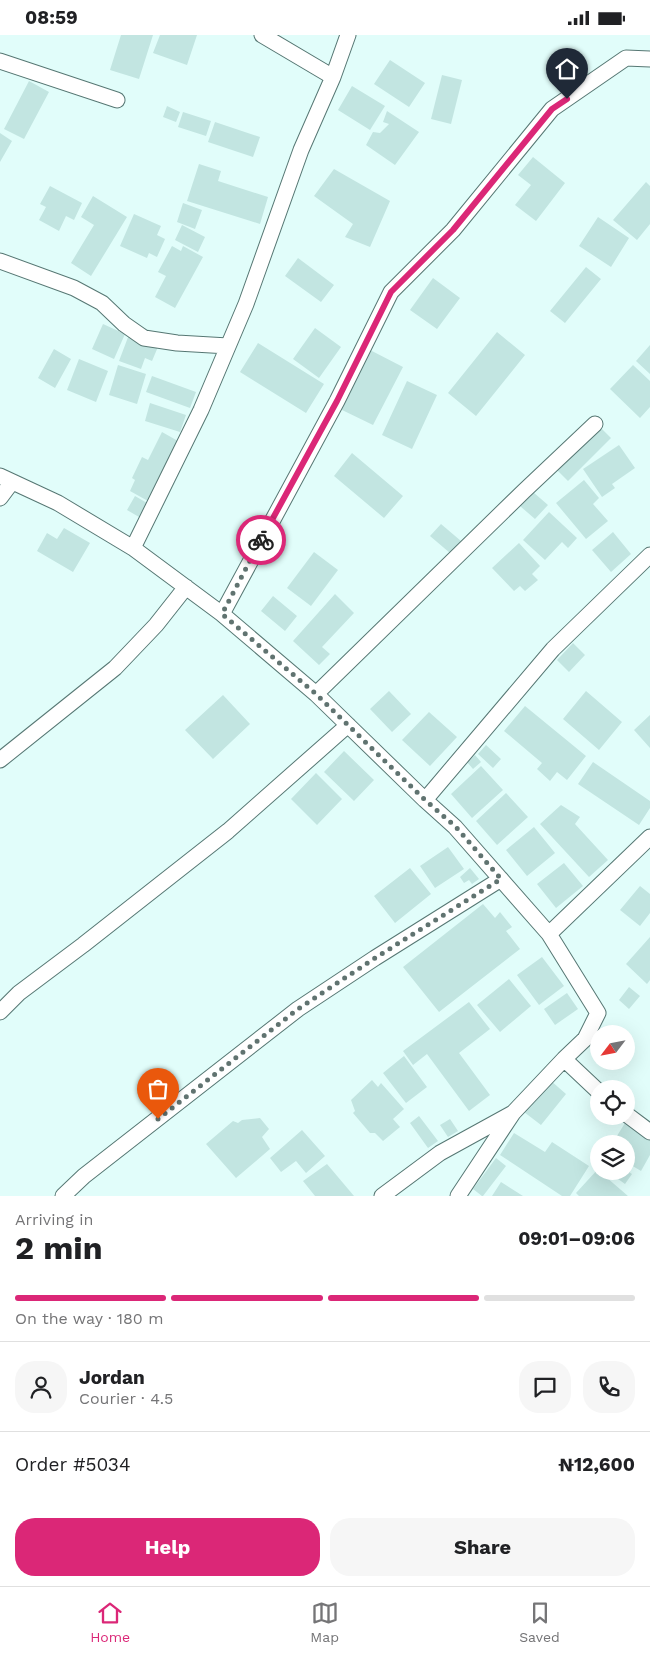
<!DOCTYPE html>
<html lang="en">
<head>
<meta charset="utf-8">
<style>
  body { margin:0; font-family:"Work Sans",sans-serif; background:#f6f6f6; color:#202124; height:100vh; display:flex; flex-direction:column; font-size:19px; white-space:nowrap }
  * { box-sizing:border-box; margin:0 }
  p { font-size:16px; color:#757577 }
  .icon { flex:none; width:28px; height:28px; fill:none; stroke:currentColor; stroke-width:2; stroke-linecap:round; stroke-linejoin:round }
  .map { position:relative; height:1161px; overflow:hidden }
  .side { display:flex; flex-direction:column; background:#fff; flex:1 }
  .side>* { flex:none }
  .needle { width:32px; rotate:238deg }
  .tools { position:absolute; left:590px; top:990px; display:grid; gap:10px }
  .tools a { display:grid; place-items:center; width:45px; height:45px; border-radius:50%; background:#fff; box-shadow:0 5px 20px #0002; font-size:25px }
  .pin { position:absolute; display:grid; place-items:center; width:42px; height:42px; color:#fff; margin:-51px -21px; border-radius:50% 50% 50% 0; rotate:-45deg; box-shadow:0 0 5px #0007 }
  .pin .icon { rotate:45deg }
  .courier { position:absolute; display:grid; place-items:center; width:50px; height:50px; margin:-25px; border:4px solid #db2777; border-radius:50%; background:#fff; color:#222; box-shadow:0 1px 6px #0007 }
  .overview em { font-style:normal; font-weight:700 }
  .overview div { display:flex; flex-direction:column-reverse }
  .overview { display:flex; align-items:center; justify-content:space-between; height:85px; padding:0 15px }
  h1 { font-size:32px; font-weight:700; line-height:38px }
  .bar { display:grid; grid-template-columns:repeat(4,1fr); gap:8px 5px; align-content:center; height:60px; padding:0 15px }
  .bar i { height:6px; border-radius:4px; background:#e0e0e0 }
  .bar .selected { background:#db2777 }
  .bar p { grid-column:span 4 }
  .line { display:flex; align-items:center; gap:12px; padding:0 15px; border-top:1px solid #e0e0e0 }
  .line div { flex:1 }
  .round { display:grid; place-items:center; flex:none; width:52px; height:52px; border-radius:20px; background:#f6f6f6 }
  .cta { display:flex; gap:10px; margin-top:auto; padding:10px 15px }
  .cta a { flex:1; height:58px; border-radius:20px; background:#db2777; color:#fff; font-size:20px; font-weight:700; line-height:58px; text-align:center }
  .cta a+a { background:#f6f6f6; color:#202124 }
  .status { display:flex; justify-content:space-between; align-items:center; height:35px; padding:0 25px; background:#fff; direction:ltr }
  .status svg { height:14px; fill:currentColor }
  .tab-bar { display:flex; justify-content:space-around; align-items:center; height:70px; border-top:1px solid #e0e0e0; background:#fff; font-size:14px; color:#757577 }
  .tab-bar a { display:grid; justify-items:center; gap:2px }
  .tab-bar .selected { color:#db2777 }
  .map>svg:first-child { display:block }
  .building { fill:#c2e5e1 }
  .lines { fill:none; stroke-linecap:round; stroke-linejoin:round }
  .street-casing { stroke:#567773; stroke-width:17 }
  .street { stroke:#fff; stroke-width:15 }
  .done { stroke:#607370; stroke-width:5; stroke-dasharray:0 9 }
  .route { stroke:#db2777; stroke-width:6 }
</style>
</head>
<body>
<div class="status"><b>08:59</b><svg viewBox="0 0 49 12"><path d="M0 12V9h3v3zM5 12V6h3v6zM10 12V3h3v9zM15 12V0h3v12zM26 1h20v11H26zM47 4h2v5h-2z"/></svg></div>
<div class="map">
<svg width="650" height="1161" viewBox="0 0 650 1161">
  <rect width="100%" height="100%" fill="#e1fdfa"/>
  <!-- building -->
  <path class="building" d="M121,0H153L139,44L110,35Z
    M160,0H197L187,30L153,18Z
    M390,25L425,48L409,72L374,49Z
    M442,40L462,45L451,89L431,84Z
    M29,46L49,57L24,104L4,94Z
    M352,51L385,71L370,95L338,75Z
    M167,71L180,77L176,87L163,82Z
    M387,76L419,97L395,130L366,110L373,97L380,98L389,89L383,87Z
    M183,77L211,86L206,101L178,92Z
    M215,87L260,102L253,122L208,107Z
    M0,98L12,106L0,127Z
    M533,122L565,148L536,186L515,170L531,150L518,140Z
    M199,129L221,136L218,146L268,162L260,189L187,166Z
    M334,134L390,166L370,212L345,202L353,189L314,161Z
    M646,147L650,151V189L637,205L613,185Z
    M50,151L82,168L74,185L66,181L59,196L39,185L46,172L40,169Z
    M93,161L127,182L91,241L71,228L94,190L81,182Z
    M183,168L202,175L195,194L177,187Z
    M134,179L161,191L157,200L165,204L157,222L149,218L147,223L120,211Z
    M598,182L629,203L611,232L579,211Z
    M182,190L205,202L198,217L175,205Z
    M172,211L181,216L183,211L203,222L175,273L155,262L166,241L158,237Z
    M298,223L334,250L321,267L285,241Z
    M586,232L601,244L565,288L550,276Z
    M433,243L460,263L437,294L410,275Z
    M103,289L125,299L114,324L92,314Z
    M133,289L163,300L152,326L145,323L141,334L119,326Z
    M315,293L341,312L319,343L293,324Z
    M497,297L525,320L476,381L448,358Z
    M258,308L324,349L306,378L240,337Z
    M650,310V339L636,326Z
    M54,314L71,324L55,353L38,343Z
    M370,315L403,332L373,390L340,374Z
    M79,324L108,336L96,367L67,355Z
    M118,330L146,339L137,369L109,360Z
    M633,330L650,346V372L640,383L610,354Z
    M152,341L196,357L190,373L146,357Z
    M407,346L437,360L412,414L382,400Z
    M150,368L186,380L180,397L145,386Z
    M600,392L611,403L568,446L557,435Z
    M162,397L178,406L148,466L130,456L135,445L132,443L142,422L148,425Z
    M619,410L635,433L612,449L615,453L602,462L583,434Z
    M352,418L403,461L384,483L334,441Z
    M584,445L599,463L593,469L608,486L586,504L556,468Z
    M533,457L548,470L535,484L520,471Z
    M135,461L147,468L139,482L127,475Z
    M549,477L577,503L568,513L562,507L545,525L523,505Z
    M441,489L461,506L450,518L430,501Z
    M64,493L90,508L73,537L37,516L47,498L57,504Z
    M613,497L631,519L611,537L592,515Z
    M519,508L540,531L532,539L538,545L525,556L520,551L514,556L492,533Z
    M314,517L338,535L311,571L287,553Z
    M335,559L354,578L322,612L330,619L319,630L293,606Z
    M273,561L297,581L285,596L261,576Z
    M573,608L585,620L569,637L557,625Z
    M389,656L411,679L392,697L370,674Z
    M586,656L622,687L599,715L563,684Z
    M223,660L250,689L213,724L185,695Z
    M525,671L586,721L567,745L557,737L550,746L537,734L542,728L504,696Z
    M429,677L457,702L430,731L402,705Z
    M650,680V713L634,695Z
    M486,710L501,724L493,733L478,719Z
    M344,716L374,745L354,766L324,737Z
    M475,720L481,727L473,734L467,727Z
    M593,727L650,766V773L639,790L578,749Z
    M481,731L503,755L472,783L451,759Z
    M316,738L342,764L317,790L291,764Z
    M506,758L528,782L497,810L476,786Z
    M561,770L580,782L575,789L608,825L589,842L540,789Z
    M534,792L555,818L527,841L506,815Z
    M448,812L464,834L435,853L420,831Z
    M564,828L583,851L556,873L537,849Z
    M410,833L431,859L395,888L374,861Z
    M470,833L479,844L472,849L469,845L464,848L460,842Z
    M640,851L650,859V878L640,891L620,875Z
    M483,869L495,883L500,877L512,892L506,896L520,914L439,977L403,932Z
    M650,902V945L647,949L626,929Z
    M542,922L564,951L539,970L517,940Z
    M509,944L531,971L500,997L477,970Z
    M629,952L640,961L629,974L619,965Z
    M567,958L578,974L555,990L544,974Z
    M469,967L490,994L459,1018L490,1060L469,1076L427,1019L413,1030L403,1016Z
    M404,1021L427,1052L406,1068L383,1038Z
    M372,1045L378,1052L381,1048L404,1074L393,1084L400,1092L383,1106L375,1098H370L353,1078L355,1076L351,1065Z
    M550,1045L566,1059L541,1090L524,1077Z
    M419,1081L438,1106L428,1113L410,1088Z
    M260,1083L269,1094L262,1102L270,1114L236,1143L206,1109L233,1086L238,1088L242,1085Z
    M450,1084L458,1096L448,1102L440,1090Z
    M625,1088L650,1103V1120L641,1136L626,1127V1109H612Z
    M302,1095L325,1121L306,1138L296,1126L281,1137L270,1123Z
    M514,1098L545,1117L552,1107L589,1131L570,1161H562L500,1120Z
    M496,1123L506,1131L483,1161H482L473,1154Z
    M327,1129L354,1161H315L303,1146Z
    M598,1134L599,1136L628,1161H579L576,1158Z
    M626,1135L632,1139L625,1149L607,1136H626Z
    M501,1147L523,1161H492Z"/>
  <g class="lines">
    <!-- street casing -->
    <g class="street-casing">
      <path id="street" d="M262,0L333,42
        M0,26L117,65
        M0,226L74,253L102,268L124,289L144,303L177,308L228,311
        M0,441L58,468L133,513L222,579L316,659L425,765L455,792L549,899L598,978L585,1004L564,1024L599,1057
        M0,463L12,447
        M133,513L201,375L246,269L301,115L333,42L348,0
        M222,579L337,366L391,257L453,195L552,74L626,23L650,24
        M316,659L524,456L595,389
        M0,725L115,633L156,590L186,552
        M425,765L553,614L650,520
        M549,899L650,802
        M0,977L19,958L83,910L228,796L348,690
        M626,1079L650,1097
        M63,1161L84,1141L298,974L375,923L501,844
        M382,1161L440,1118L511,1079
        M458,1161L513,1078L564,1024"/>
    </g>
    <!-- street -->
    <use href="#street" class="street"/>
  </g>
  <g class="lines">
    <!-- done -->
    <path class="done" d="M158,1084L298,974L375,923L501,844L456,792L425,765L316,659L222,579L261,505"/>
    <!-- route -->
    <path class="route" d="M261,505L337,366L391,257L453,195L552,74L567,64"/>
  </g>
</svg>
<div class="tools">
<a><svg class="needle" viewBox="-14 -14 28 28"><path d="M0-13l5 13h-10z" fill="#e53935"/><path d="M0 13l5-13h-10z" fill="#757577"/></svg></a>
<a><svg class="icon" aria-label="locate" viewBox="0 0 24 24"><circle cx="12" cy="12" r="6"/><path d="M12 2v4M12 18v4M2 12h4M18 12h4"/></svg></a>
<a><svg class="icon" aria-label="layers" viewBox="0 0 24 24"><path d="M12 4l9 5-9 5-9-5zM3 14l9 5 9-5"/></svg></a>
</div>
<div class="pin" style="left:158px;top:1084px;background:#ea580c"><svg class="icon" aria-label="bag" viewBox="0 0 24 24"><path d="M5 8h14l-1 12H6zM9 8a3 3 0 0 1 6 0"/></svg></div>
<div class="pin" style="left:567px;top:64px;background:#1f2937"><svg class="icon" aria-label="home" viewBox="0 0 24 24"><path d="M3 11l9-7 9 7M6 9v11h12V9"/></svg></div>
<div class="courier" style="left:261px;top:505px"><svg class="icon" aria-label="bike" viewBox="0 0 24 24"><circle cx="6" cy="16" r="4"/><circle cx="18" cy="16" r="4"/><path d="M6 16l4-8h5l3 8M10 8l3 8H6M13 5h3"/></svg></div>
</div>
<section class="side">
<div class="overview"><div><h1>2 min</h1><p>Arriving in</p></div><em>09:01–09:06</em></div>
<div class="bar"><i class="selected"></i><i class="selected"></i><i class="selected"></i><i></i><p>On the way · 180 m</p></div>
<div class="line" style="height:90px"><a class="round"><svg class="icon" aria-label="person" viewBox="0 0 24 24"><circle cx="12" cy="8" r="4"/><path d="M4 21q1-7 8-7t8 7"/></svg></a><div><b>Jordan</b><p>Courier · 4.5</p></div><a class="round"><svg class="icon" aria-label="chat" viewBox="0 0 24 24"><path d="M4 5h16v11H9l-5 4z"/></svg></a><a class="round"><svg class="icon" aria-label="phone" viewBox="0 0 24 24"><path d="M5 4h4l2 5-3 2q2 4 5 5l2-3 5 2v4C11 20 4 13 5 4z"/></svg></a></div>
<div class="line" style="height:65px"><div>Order #5034</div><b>₦12,600</b></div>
<div class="cta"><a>Help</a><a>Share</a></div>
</section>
<nav class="tab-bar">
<a class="selected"><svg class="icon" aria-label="home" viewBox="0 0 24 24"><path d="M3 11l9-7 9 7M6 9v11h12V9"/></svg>Home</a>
<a><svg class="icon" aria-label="map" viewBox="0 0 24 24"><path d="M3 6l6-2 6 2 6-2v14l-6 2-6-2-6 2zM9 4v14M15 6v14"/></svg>Map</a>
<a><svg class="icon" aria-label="saved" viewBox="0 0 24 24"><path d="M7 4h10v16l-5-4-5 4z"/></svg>Saved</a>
</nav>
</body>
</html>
